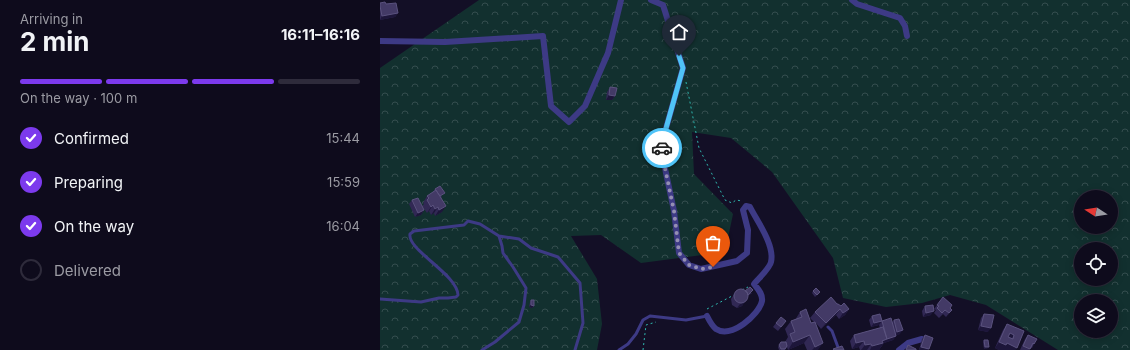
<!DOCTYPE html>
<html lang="en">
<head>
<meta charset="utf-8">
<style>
  body { margin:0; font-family:Inter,sans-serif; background:#1c1929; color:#f1f3f6; height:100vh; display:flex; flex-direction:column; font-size:15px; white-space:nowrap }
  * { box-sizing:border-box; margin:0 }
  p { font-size:13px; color:#9b9ba3 }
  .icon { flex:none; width:22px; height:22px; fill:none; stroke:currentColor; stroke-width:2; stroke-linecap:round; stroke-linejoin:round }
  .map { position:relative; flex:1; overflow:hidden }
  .drawer { display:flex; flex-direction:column; background:#0e0b1c; width:380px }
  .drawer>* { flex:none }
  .needle { width:26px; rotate:282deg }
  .fabs { position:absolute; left:694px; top:190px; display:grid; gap:8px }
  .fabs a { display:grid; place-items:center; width:44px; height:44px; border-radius:50%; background:#0e0b1c; box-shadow:0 2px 10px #0003,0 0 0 1px #2e2b3b; font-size:20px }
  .pin { position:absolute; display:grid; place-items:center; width:34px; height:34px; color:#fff; margin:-41px -17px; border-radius:50% 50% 50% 0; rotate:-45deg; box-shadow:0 0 4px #0007 }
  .pin .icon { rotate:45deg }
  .courier { position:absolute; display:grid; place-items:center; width:40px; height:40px; margin:-20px; border:3px solid #4fc3f7; border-radius:50%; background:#fff; color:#222; box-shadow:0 1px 5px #0007 }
  .head em { font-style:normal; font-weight:700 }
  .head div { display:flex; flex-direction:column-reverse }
  .head { display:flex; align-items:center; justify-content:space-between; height:68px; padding:0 20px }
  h1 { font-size:26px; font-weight:700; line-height:30px }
  .bar { display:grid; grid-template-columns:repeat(4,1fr); gap:6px 4px; align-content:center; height:48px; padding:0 20px }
  .bar i { height:5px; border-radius:3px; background:#2e2b3b }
  .bar .current { background:#7c3aed }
  .bar p { grid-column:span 4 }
  ol { padding:0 20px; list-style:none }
  li { display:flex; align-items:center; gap:12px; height:44px }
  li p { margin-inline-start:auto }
  li .icon { padding:4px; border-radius:50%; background:#7c3aed; color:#fff; stroke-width:4 }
  li:last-child { color:#9b9ba3 }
  li i { width:22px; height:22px; border:2px solid #2e2b3b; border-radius:50% }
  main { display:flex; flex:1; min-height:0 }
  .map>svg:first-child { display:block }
  .forest { fill:url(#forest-crowns); fill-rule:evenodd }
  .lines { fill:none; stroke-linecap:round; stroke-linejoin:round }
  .path { stroke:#2fb8b0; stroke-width:1; stroke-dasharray:2 3; stroke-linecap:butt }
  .service { stroke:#3d3a85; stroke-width:3 }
  .minor { stroke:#3d3a85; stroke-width:6 }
  .wall { fill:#312854 }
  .shaded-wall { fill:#1d163a }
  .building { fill:#433a66; stroke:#5a527e; fill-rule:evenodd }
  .done { stroke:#948fb3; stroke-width:4; stroke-dasharray:0 7.2 }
  .route { stroke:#4fc3f7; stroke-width:5 }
</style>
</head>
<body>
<main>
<section class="drawer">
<div class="head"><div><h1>2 min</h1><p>Arriving in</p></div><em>16:11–16:16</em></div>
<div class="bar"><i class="current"></i><i class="current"></i><i class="current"></i><i></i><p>On the way · 100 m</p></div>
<ol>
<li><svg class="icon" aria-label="check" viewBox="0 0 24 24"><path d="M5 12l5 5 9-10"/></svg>Confirmed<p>15:44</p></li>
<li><svg class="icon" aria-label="check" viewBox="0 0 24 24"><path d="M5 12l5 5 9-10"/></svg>Preparing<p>15:59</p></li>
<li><svg class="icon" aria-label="check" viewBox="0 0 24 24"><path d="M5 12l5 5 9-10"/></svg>On the way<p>16:04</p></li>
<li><i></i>Delivered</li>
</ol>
</section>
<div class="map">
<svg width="750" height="350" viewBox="0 0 750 350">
  <defs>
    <pattern id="forest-crowns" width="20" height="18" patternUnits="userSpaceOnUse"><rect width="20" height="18" fill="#12302f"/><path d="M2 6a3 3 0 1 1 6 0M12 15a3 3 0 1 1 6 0" fill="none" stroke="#344d4e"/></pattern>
  </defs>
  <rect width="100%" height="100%" fill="#130f26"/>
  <!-- forest -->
  <path class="forest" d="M99,0H750V350H678L606,305L570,295L542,303L506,307L463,298L453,258L392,172L351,138L312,132L314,174L353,214L345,252L261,263L221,235L191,236L217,279L222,324L217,350H0V68ZM701,197H731V227H701ZM701,249H731V279H701ZM701,301H731V331H701Z"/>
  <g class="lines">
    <!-- path -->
    <path class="path" d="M306,82L319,148L345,200L352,203L356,200L362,201
      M362,290L368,287
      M327,309L354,295
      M263,350L266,325L276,322"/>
    <!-- service -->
    <path class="service" d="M0,299L41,302L59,298H68L76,297L78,295C77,274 27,250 30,234L34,231L84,225L88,221L100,224L119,236
      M448,327L452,331L459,350
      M102,350L115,342L139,322L144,305L146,288L133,267L123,253L122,246L119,236L139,239L151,248L178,257L200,283L203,323L195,350
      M239,350L248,344L256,334L263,320L270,316L306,320L327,316"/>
    <!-- minor -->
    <path class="minor" d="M271,0L283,5L303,68L283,139L282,154L294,211L299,253L309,265L321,269L357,261L367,253L368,230L363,210L366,206L370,207C377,221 395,245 391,262C390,268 378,279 374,284C378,289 383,294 382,301C379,315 351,339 336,329C332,326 329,320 327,316
      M472,0L477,4L520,18L525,26L527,36
      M0,41L65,42L163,36L171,106L189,122L205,106L228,53L241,0
      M519,350L528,343L542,339"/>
  </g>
  <!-- wall -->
  <path class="wall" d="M0,3L6,4L18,13L15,17L0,20Z
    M230,87L235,96L232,100H226L227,92Z
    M55,189L62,197L61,198L62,212L55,216L54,213L51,215L49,211L47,213L42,206L44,204L43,203L47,196L53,192Z
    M32,200L44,210L41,215L35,217L29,204Z
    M357,290L372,293L368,296L362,306L357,308L352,305L351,299Z
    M433,291L440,292L435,297L432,293Z
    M151,300L154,306L152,308L149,307L150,302Z
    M457,304L469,309L465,315L459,319L456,315L441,329L435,322L438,350H427L424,343L408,350L407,347L405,350H399L398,347L401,342H405L408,337L405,329L411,321L415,320L420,312L431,323L434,322L430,318L435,312Z
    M557,305L570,308L572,310L566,317L563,314L559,318L554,313L556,310L554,309Z
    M545,306L551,315L543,317L542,311Z
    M604,314L608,332L598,330L601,318Z
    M492,316L502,321L499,325L491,327L489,320Z
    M514,320L520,334L516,335V336L513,340L504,343L499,350H480L479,347L472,349L470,341L474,335L500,328L499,325L502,321L512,322Z
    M406,321L398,331L393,327L396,323Z
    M627,324L644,331L635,350H619L615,348L623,330Z
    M545,335L553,338L548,350H539L542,339Z
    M648,335L654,344L652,348H651L649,350H640L645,339Z
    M604,340L607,349H604L603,342Z"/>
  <!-- shaded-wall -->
  <path class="shaded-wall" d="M18,13L15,17L0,20L2,16Z
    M229,95L235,96L232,100H226Z
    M53,205L49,211L47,213L51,207Z
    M66,206L62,212L55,216L59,210Z
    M58,207L54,213L51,215L55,209Z
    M44,210L41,215L35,217L38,213Z
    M365,302L362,306L357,308L360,304Z
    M151,305L154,306L152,308L149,307Z
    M460,309L456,315L441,329L446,323Z
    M469,309L465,315L459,319L463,313Z
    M554,311L551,315L543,317L546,313Z
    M502,321L499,325L491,327L494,323Z
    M601,326L611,328L608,332L598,330Z
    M523,330L520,334L515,336L517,332Z
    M630,333L634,335L630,341L626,339Z
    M430,335L424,343L408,350L413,342Z
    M516,336L513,340L504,343L499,350H490L492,346L502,341Z
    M484,341L479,347L472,349L476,343Z
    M619,342L627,343L637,348L635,350H619L615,348Z
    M443,343L438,350H432L435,347Z
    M491,344L487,350H481L485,345Z
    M541,347L549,349L548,350H539Z
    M605,347H609L607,349H604Z"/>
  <!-- building -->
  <path class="building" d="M5,2L6,4L16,3L18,13L2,16L0,6V3Z
    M230,87L237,88L235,96L229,95Z
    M60,186L65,193L60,196L55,189Z
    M56,190L66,206L59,210L58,207L55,209L53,205L51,207L47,200L49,198L47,196Z
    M38,198L44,210L38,213L32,200Z
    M370,287L373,290L368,295L367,292L365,291Z
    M436,288L440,292L437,295L433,291Z
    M354 296a7 7 0 1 1 14 0a7 7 0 1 1-14 0Z
    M451,297L457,304H458L461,306L464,303L469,309L463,313L460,309L446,323L435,312Z
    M563,297L572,305L570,308L572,310L569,313L565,310L562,313L557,308L559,306L557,305Z
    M151,300H154V306L151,305Z
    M553,305L554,311L546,313L545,306Z
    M426,309L431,323L435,322L443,343L435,347L430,335L413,342L410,334L415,332L411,321L422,317L420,312Z
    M500,314L502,321L494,323L492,316Z
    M604,314L614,315L611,328L601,326Z
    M401,317L406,321L401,327L396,323Z
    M511,318L516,336L507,339L502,321Z
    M519,319L523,330L517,332L514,320Z
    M627,324L644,331L637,348L627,343L626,345L619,342ZM630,333L634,335L633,339L628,337Z
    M503,327L507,339L502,341L503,343L492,346L491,344L485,345L484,341L476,343L474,335Z
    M545,335L553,338L549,349L541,347Z
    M648,335L657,339L654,344L653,343L650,349L643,346Z
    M604,340H608L609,347H605Z
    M401,342H406L407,346L405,349H401L399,345Z
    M528,345L536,349V350H526Z
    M462,346L464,350H454L453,349Z"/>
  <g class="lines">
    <!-- done -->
    <path class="done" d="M282,148V154L294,211L299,253L309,265L321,269L333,267"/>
    <!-- route -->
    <path class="route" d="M282,148L283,139L303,68L299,56"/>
  </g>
</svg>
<div class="fabs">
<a><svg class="needle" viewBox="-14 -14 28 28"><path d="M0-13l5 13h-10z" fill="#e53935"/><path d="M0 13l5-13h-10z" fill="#9b9ba3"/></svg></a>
<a><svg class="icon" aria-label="locate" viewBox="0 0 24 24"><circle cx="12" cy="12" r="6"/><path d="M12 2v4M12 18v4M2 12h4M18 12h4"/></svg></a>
<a><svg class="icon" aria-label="layers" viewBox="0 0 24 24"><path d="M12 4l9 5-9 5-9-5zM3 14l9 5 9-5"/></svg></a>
</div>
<div class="pin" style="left:333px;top:267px;background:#ea580c"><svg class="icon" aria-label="bag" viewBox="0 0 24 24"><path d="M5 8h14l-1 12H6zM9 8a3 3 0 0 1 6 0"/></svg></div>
<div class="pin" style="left:299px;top:56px;background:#1f2937"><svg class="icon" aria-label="home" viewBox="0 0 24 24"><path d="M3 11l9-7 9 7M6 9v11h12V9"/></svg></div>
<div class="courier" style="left:282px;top:148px"><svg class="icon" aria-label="car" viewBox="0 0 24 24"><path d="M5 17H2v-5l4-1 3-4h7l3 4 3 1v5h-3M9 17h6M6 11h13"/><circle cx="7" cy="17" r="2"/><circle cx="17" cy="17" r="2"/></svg></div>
</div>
</main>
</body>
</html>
